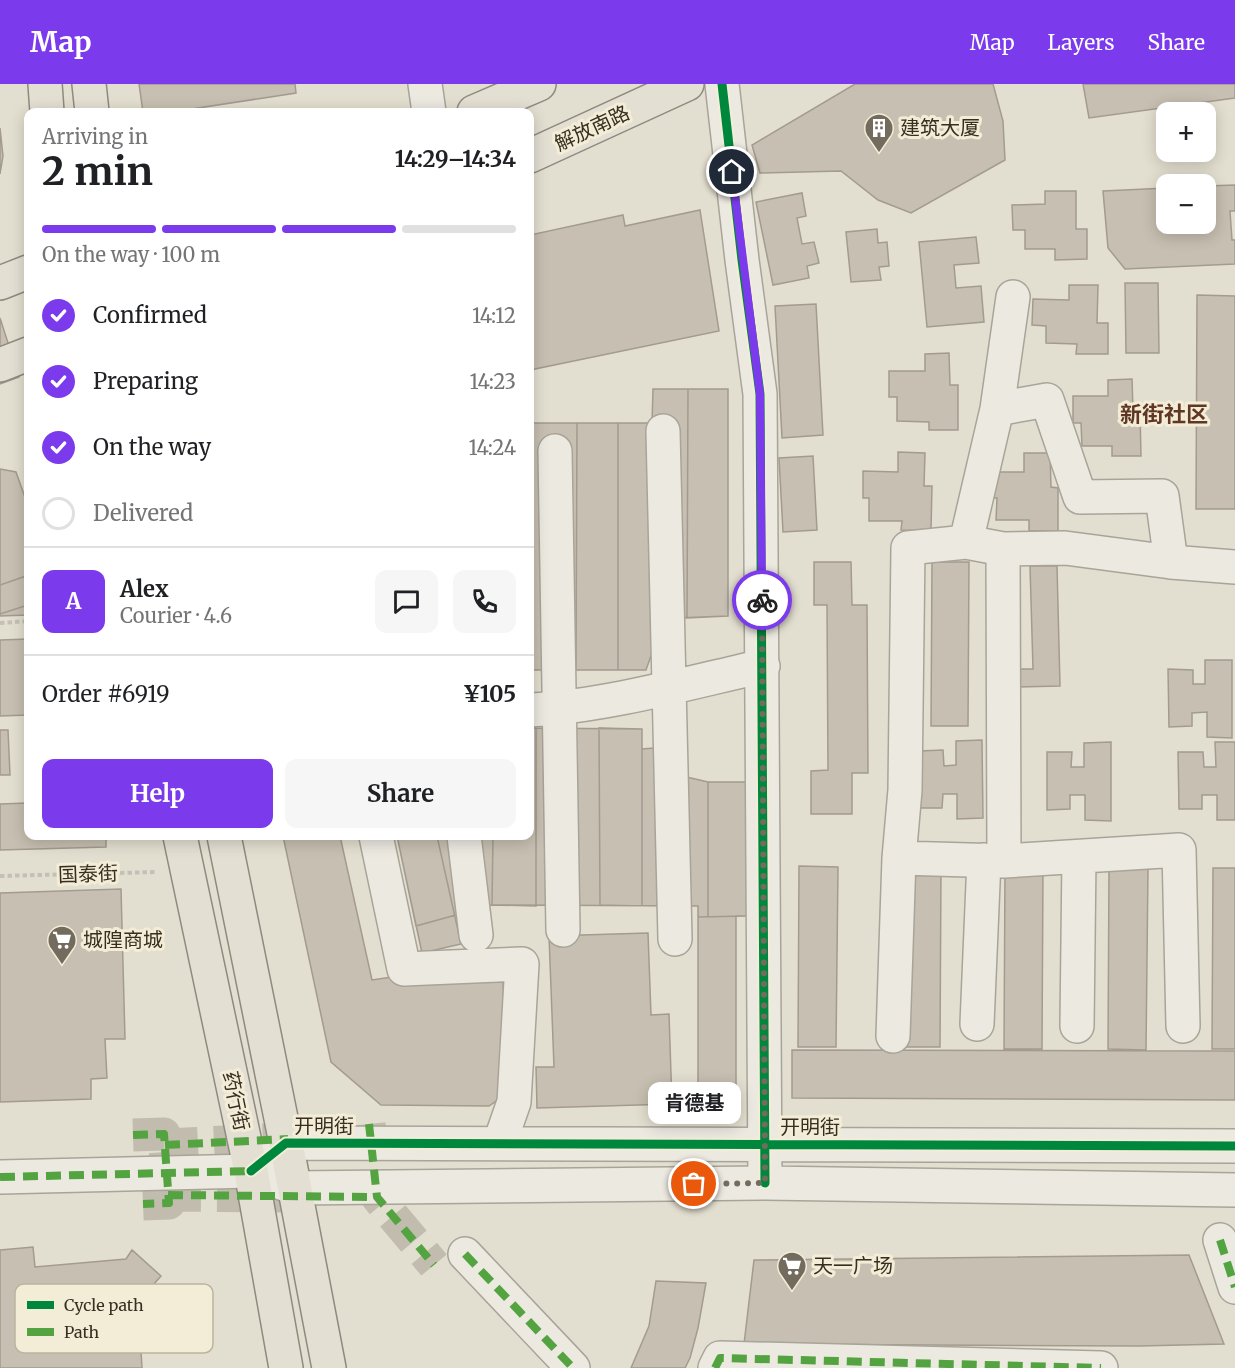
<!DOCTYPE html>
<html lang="en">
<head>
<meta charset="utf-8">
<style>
  body { margin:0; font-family:Merriweather,"Noto Sans SC",serif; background:#f6f6f6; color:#202124; height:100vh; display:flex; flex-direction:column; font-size:22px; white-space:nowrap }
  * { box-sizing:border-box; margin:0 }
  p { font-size:20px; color:#757577 }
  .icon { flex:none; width:33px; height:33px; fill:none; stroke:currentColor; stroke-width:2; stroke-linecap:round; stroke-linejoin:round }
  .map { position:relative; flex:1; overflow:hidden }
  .panel { position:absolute; left:24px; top:24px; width:510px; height:732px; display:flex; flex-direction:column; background:#fff; border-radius:12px; box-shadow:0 3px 15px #0003 }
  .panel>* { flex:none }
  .controls { position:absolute; left:1156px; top:18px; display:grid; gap:12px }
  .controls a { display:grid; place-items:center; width:60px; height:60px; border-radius:12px; background:#fff; box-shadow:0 3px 15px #0003; font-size:30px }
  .pin { position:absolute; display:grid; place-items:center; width:51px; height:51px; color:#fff; margin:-26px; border:3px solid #fff; border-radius:50%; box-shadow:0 2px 6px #0007 }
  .courier { position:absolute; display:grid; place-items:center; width:60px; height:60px; margin:-30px; border:4px solid #7c3aed; border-radius:50%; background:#fff; color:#222; box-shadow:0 2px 8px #0007 }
  .bubble { position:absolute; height:42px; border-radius:12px; background:#fff; box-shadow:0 3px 15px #0003; font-size:20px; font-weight:700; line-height:42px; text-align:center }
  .overview em { font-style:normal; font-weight:700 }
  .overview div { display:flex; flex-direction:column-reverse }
  .overview { display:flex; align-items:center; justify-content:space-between; height:102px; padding:0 18px }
  h1 { font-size:39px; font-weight:700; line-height:45px }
  .bar { display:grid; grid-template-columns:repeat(4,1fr); gap:9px 6px; align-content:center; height:72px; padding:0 18px }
  .bar i { height:8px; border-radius:4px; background:#e0e0e0 }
  .bar .selected { background:#7c3aed }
  .bar p { grid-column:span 4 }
  .line { display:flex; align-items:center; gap:15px; padding:0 18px; border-top:2px solid #e0e0e0 }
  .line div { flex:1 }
  .round { display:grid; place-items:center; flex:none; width:63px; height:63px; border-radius:12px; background:#f6f6f6 }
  ol { padding:0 18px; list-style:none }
  li { display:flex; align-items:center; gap:18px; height:66px }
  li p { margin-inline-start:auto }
  li .icon { padding:6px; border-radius:50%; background:#7c3aed; color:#fff; stroke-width:4 }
  li:last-child { color:#757577 }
  li i { width:33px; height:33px; border:3px solid #e0e0e0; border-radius:50% }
  .button { display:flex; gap:12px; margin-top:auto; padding:12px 18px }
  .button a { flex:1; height:69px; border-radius:12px; background:#7c3aed; color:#fff; font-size:24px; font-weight:700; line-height:69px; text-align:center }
  .button a+a { background:#f6f6f6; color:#202124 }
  header { display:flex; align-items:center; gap:36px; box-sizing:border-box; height:84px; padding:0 30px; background:#7c3aed; color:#fff }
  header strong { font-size:28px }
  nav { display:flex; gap:33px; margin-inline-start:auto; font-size:21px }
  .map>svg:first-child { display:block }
  .building { fill:#c7bfb1; stroke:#a39b8f; stroke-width:1.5 }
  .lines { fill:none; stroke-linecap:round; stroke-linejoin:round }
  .minor-tunnel { stroke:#c1bcad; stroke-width:33; stroke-dasharray:33 16; stroke-linecap:butt }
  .minor-casing { stroke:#a9a499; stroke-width:36 }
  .major-casing { stroke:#8e8a7f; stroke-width:36 }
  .path { stroke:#c4c0b7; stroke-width:4; stroke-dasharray:4.5 3; stroke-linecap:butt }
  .minor { stroke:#ece9e1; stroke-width:33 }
  .major { stroke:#e3dfd3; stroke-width:33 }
  .quiet { stroke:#53a441; stroke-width:8; stroke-dasharray:15 8; stroke-linecap:butt }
  .cycleway-casing { stroke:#f3edd7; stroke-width:13 }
  .cycleway { stroke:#00873e; stroke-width:9 }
  .done { stroke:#736c5e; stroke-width:6; stroke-dasharray:0 10.8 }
  .route { stroke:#7c3aed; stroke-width:8 }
  .labels { text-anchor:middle; stroke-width:6; stroke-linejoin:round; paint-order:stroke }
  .street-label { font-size:20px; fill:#372e21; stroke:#f3edd7 }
  .poi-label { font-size:20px; fill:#372e21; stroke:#f3edd7; text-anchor:start }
  .quarter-label { font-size:22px; font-weight:bold; fill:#603624; stroke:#f3edd7 }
  .key { fill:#f3edd7; stroke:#bbb4a0; stroke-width:1.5 }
  .key-label { font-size:16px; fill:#372e21 }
</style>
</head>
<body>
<header>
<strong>Map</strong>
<nav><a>Map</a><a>Layers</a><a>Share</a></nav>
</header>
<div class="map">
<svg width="1235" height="1284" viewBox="0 0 1235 1284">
  <rect width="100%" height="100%" fill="#e3dfd0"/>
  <!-- building -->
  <path class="building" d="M139,0H295L296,9L172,28H143Z
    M855,0H993L1003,37L1005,76L911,129L878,116L841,87L760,89L752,61Z
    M1083,0H1235V14L1089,34Z
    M0,44L3,72L0,90Z
    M1235,101V127H1230L1232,156H1235V180L1125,185L1108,164L1103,107L1167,104V140H1206V102Z
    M1045,107H1076V145H1087V175L1055,176V165H1025V146H1013L1012,121L1045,120Z
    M802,109L806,132L797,134L802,160L814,158L819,179L807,182L809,194L773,201L756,118Z
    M700,126L719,247L530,286V151L623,131L625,142Z
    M877,145L878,159L887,158L889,182L879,183L881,196L851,198L846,148Z
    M976,153L979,179L954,181L956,204L981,202L984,238L927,243L919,158Z
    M1125,199H1158L1159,269H1126Z
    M1069,201H1098L1097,239H1108V270H1076L1077,260L1046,259V242L1032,241L1033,215L1069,216Z
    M1197,211L1235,212V425H1196Z
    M816,220L823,351L782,354L775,222Z
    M0,234L19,293L0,300Z
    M949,269L950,301H958V346H929V338L897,337V313H889V287H925V270Z
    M1132,295L1133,327H1140L1141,372H1112V362H1082L1081,339H1073V312H1108V296Z
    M653,305H728V532L676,534L653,566L646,586H530V339H652Z
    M688,305H728V532L687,534Z
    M577,339H618V586H576Z
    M898,368L925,369L924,402H932L931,447L901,446L902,437H869V414H863V387L898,388Z
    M1024,369H1050L1051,403L1058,404V447H1029V436H996L997,414H989V388H1024Z
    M813,372L817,446L783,448L779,374Z
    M0,385L16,388L28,422V531L0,532Z
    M814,478H851L852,521H867L868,689H852V730H811V687L828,686L827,521H814Z
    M932,478H969L968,642H931Z
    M1030,482H1057L1060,602L1018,603V585H1033Z
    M26,492L28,501V521L0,530V501Z
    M28,555V631L0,632V556Z
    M1205,576H1232V654L1207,653V628L1192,629V642L1169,643L1168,585L1193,586V600H1205Z
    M530,644H536V822L492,821L493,752H530Z
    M530,644L642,645V665L654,664L678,691L708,698H747V832L698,833V822L492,821L416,842L397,752H530Z
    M599,644L642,645V822L600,821Z
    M0,646H8L10,691H0Z
    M982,656L983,734L957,735V710H943L942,724H919V667L943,666L944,682L956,681V657Z
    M1111,658V737L1085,736V711H1070V725L1047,726V668H1072L1071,683H1084V659Z
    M1215,658H1235V736H1217V711H1202V725H1179L1178,668H1203L1204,683H1216Z
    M708,698H747V832H736V1014H698V833H708Z
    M28,719V752H106V763L0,766V720Z
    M283,752H340L372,896L392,893L503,892L506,1010L489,1022L381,1021L331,978Z
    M397,752H437L461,860L422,869Z
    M799,782L838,783L836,963H798Z
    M903,782H941L940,963H901Z
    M1005,784L1043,785L1042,965H1004Z
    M1213,784H1235V965H1212Z
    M1109,785H1148L1146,966L1108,965Z
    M121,805L125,955H105L107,994L91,995V1015L0,1018V809Z
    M648,849L651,931L669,930L672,1020L537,1024L536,983H554L549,852Z
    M792,966L1235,967V1016L792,1014Z
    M33,1163L35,1183L126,1175L132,1166L161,1192L138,1218L142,1284H0V1166Z
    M1189,1171L1224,1260L1139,1262L744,1260L754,1176Z
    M656,1197L706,1199L698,1244L690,1274L685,1284H631L649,1242Z"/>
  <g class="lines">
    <!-- minor-tunnel -->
    <path class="minor-tunnel" d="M369,1040L377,1113L434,1181
      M133,1051L164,1050L169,1119L143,1120
      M165,1061L308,1054
      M168,1111L283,1112"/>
    <!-- minor casing -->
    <g class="minor-casing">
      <path id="minor" d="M425,0L429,28
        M722,0L742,176L760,310L765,1099
        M997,325L1013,213
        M663,347L675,855
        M555,367L563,846
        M1003,465L1004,777
        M1171,478L1162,412L1080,413L1047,316L997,325L966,458L1003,465L1065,464L1171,478L1235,483
        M530,626C606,622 688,599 763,582
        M376,752L404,885L522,880L514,1018L500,1058
        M464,752L476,851
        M899,774L1004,777L1179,766L1183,942
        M977,940L984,776
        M1077,942L1079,773
        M893,952L899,774L905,706L908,464L966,458
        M264,1076L286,1059L1235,1062
        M0,1093L251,1087L294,1104L765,1099L1235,1106
        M1220,1156L1235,1203
        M465,1170L573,1284
        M715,1284L720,1274L1101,1284"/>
    </g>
    <!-- major casing -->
    <g class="major-casing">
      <path id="major" d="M45,0L47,28
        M89,0L92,28
        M474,28L539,0
        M530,72L687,0
        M0,199L28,188
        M0,281L28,270
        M180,752L251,1087L286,1284
        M224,752L286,1059L329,1284"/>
    </g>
    <!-- path -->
    <path class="path" d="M0,539L28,537
      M0,792L157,788"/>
    <!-- minor -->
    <use href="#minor" class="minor"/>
    <!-- major -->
    <use href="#major" class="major"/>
    <!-- quiet -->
    <path class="quiet" d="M369,1040L377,1113L434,1181
      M133,1051L164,1050L169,1119L143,1120
      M165,1061L288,1055
      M0,1093L251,1087
      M168,1111L377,1113
      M1220,1156L1235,1203
      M465,1170L573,1284
      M715,1284L720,1274L1101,1284"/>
    <!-- cycleway casing -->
    <g class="cycleway-casing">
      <path id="cycleway" d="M722,0L742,176L760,310L765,1099
        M251,1087L286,1059L1235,1062"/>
    </g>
    <!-- cycleway -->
    <use href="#cycleway" class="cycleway"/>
  </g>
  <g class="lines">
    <!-- done -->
    <path class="done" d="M694,1100L765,1099L762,516"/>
    <!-- route -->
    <path class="route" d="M732,88L760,310L762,516"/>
  </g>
  <!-- icons -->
  <defs>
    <g id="building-pin" transform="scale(1.5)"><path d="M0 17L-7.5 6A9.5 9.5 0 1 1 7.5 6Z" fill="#736c5e" stroke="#f3edd7"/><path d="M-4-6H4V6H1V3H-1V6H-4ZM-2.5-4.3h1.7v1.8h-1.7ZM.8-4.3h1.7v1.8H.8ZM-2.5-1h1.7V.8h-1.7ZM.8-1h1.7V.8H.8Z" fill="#fff"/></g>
    <g id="supermarket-pin" transform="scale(1.5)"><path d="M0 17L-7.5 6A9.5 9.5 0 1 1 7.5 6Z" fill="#736c5e" stroke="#f3edd7"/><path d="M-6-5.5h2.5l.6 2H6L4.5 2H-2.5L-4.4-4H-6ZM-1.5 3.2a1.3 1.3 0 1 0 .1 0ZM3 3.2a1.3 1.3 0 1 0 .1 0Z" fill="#fff"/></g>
  </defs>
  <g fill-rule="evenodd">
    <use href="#building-pin" x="879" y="44"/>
    <use href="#supermarket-pin" x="62" y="856"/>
    <use href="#supermarket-pin" x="792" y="1182"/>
  </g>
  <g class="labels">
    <!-- street labels -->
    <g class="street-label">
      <text transform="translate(592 44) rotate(-25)" y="7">解放南路</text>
      <text transform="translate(88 790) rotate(-2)" y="7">国泰街</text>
      <text transform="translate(236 1017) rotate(78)" y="7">药行街</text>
      <text x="324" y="1049">开明街</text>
      <text x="810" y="1050">开明街</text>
    </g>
    <!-- poi labels -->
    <g class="poi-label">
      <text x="900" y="51">建筑大厦</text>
      <text x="83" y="863">城隍商城</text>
      <text x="813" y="1189">天一广场</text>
    </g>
    <!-- quarter labels -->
    <g class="quarter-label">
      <text x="1164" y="338">新街社区</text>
    </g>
  </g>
  <!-- legend -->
  <rect x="15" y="1200" width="198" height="69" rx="9" class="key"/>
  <rect x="27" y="1217" width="27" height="8" fill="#00873e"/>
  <rect x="27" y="1244" width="27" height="8" fill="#53a441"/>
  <g class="key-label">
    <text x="64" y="1227">Cycle path</text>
    <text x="64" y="1254">Path</text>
  </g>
</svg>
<div class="controls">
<a>+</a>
<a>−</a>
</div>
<div class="pin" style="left:694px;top:1100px;background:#ea580c"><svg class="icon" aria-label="bag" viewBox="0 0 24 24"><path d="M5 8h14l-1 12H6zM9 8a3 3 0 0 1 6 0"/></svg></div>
<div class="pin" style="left:732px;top:88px;background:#1f2937"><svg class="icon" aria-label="home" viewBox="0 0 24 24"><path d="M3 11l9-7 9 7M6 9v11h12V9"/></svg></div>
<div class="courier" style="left:762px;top:516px"><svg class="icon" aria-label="bike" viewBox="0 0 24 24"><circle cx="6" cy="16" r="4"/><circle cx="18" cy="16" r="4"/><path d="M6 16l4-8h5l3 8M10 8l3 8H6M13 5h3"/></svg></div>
<div class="bubble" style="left:648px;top:998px;width:93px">肯德基</div>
<section class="panel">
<div class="overview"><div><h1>2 min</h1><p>Arriving in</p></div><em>14:29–14:34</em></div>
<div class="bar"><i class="selected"></i><i class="selected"></i><i class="selected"></i><i></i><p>On the way · 100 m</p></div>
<ol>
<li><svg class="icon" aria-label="check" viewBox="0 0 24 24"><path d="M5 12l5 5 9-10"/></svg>Confirmed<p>14:12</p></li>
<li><svg class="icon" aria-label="check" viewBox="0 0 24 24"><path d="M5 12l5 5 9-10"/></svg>Preparing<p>14:23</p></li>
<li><svg class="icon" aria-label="check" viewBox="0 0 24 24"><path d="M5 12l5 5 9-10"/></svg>On the way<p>14:24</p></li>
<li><i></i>Delivered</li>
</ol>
<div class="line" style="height:108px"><b class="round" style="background:#7c3aed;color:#fff">A</b><div><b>Alex</b><p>Courier · 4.6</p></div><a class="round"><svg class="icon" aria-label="chat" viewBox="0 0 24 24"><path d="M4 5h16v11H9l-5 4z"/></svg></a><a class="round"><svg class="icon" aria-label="phone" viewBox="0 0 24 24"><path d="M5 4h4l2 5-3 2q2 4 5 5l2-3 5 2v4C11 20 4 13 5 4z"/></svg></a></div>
<div class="line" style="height:78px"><div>Order #6919</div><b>¥105</b></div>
<div class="button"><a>Help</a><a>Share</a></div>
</section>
</div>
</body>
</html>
